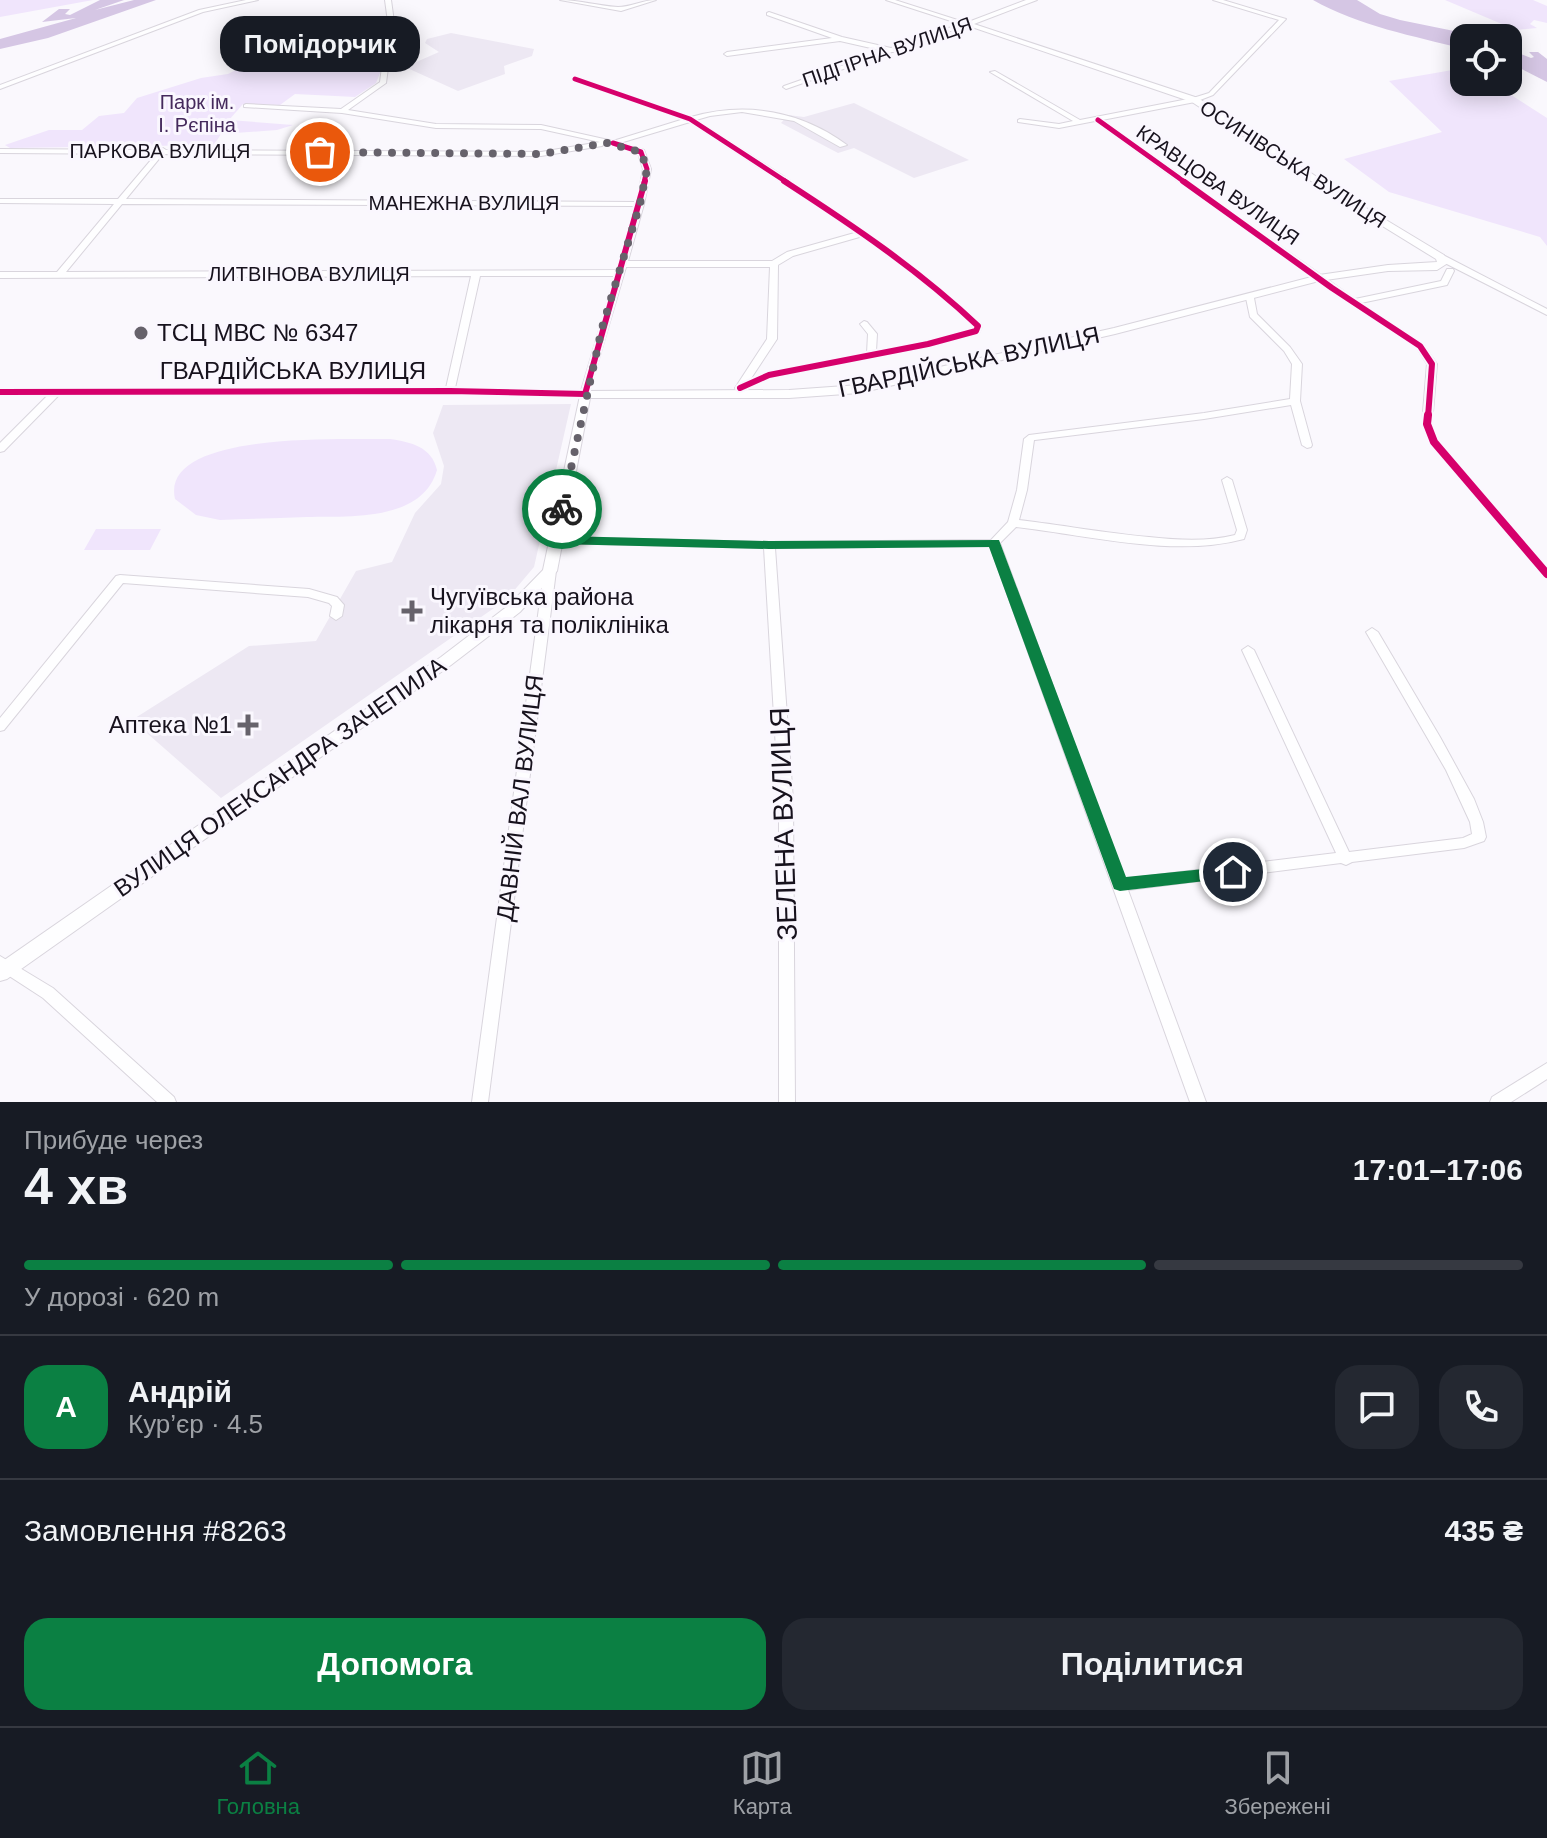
<!DOCTYPE html>
<html lang="uk">
<head>
<meta charset="utf-8">
<style>
  body { margin:0; font-family:Arial,sans-serif; background:#242831; color:#f1f3f6; height:100vh; display:flex; flex-direction:column; font-size:30px; white-space:nowrap }
  * { box-sizing:border-box; margin:0 }
  p { font-size:26px; color:#9ea1a6 }
  .icon { flex:none; width:44px; height:44px; fill:none; stroke:currentColor; stroke-width:2; stroke-linecap:round; stroke-linejoin:round }
  .map { position:relative; height:1102px; overflow:hidden }
  .sheet { display:flex; flex-direction:column; background:#171b24; flex:1 }
  .sheet>* { flex:none }
  .tools { position:absolute; left:1450px; top:24px; display:grid; gap:16px }
  .tools a { display:grid; place-items:center; width:72px; height:72px; border-radius:16px; background:#171b24; box-shadow:0 4px 20px #0003; font-size:40px }
  .pin { position:absolute; display:grid; place-items:center; width:68px; height:68px; color:#fff; margin:-34px; border:4px solid #fff; border-radius:50%; box-shadow:0 2px 8px #0007 }
  .courier { position:absolute; display:grid; place-items:center; width:80px; height:80px; margin:-40px; border:6px solid #0b8043; border-radius:50%; background:#fff; color:#222; box-shadow:0 2px 10px #0007 }
  .bubble { position:absolute; height:56px; border-radius:24px; background:#171b24; box-shadow:0 4px 20px #0003; font-size:26px; font-weight:700; line-height:56px; text-align:center }
  .overview em { font-style:normal; font-weight:700 }
  .overview div { display:flex; flex-direction:column-reverse }
  .overview { display:flex; align-items:center; justify-content:space-between; height:136px; padding:0 24px }
  h1 { font-size:52px; font-weight:700; line-height:60px }
  .bar { display:grid; grid-template-columns:repeat(4,1fr); gap:12px 8px; align-content:center; height:96px; padding:0 24px }
  .bar i { height:10px; border-radius:6px; background:#363941 }
  .bar .current { background:#0b8043 }
  .bar p { grid-column:span 4 }
  .line { display:flex; align-items:center; gap:20px; padding:0 24px; border-top:2px solid #363941 }
  .line div { flex:1 }
  .round { display:grid; place-items:center; flex:none; width:84px; height:84px; border-radius:24px; background:#242831 }
  .action { display:flex; gap:16px; margin-top:auto; padding:16px 24px }
  .action a { flex:1; height:92px; border-radius:24px; background:#0b8043; color:#fff; font-size:32px; font-weight:700; line-height:92px; text-align:center }
  .action a+a { background:#242831; color:#f1f3f6 }
  .dock { display:flex; justify-content:space-around; align-items:center; height:112px; border-top:2px solid #363941; background:#171b24; font-size:22px; color:#9ea1a6 }
  .dock a { display:grid; justify-items:center; gap:4px }
  .dock .current { color:#0b8043 }
  .map>svg:first-child { display:block }
  .built { fill:#ede8f3 }
  .green { fill:#f0e5fc }
  .water { fill:#d5c6e4 }
  .lines { fill:none; stroke-linecap:round; stroke-linejoin:round }
  .minor-casing { stroke:#d9d5dd; stroke-width:2 }
  .major-casing { stroke:#d9d5dd; stroke-width:2 }
  .minor { fill:#fefeff; fill-rule:evenodd }
  .major { fill:#fefeff; fill-rule:evenodd }
  .cycleway-far2-casing { stroke:#faf7fe; stroke-width:8 }
  .cycleway-far1-casing { stroke:#faf7fe; stroke-width:10 }
  .cycleway-casing { stroke:#faf7fe; stroke-width:13 }
  .cycleway-far2 { stroke:#d6006c; stroke-width:5 }
  .cycleway-far1 { stroke:#d6006c; stroke-width:6 }
  .cycleway { stroke:#d6006c; stroke-width:8 }
  .route { fill:#0b8043 }
  .done { stroke:#66626b; stroke-width:8; stroke-dasharray:0 14.4 }
  .poi-dot { fill:#66626b; stroke:#faf7fe; stroke-width:3 }
  .labels { text-anchor:middle; stroke-width:6; stroke-linejoin:round; paint-order:stroke }
  .far-street-label { font-size:20px; fill:#17121d; stroke:#faf7fe }
  .far-park-label { font-size:20px; fill:#452a5c; stroke:#faf7fe }
  .poi-label { font-size:24px; fill:#17121d; stroke:#faf7fe; text-anchor:start }
  .street-label { font-size:24px; fill:#17121d; stroke:#faf7fe }
  .near-street-label { font-size:28px; fill:#17121d; stroke:#faf7fe }
</style>
</head>
<body>
<div class="map">
<svg width="1547" height="1102" viewBox="0 0 1547 1102">
  <rect width="100%" height="100%" fill="#faf8fd"/>
  <!-- built -->
  <path class="built" d="M451,33L534,49L532,56L504,66L505,74L458,91L405,67L439,52L425,43L427,39Z
    M854,103L969,160L914,178L854,148L838,153L781,123L788,115L804,117Z
    M571,404L534,567L507,599L221,798L132,720L249,646L316,641L356,571L392,562L415,513L441,484L444,466L433,433L443,405Z"/>
  <!-- green -->
  <path class="green" d="M0,0H93L0,17Z
    M1445,0H1533L1547,6V23L1534,20L1530,24L1537,28L1516,30Z
    M314,41L334,44L385,61L376,83L355,97L295,94L280,105L243,104L229,120L293,125L277,130L221,134L214,145L10,148L5,145L49,130H82L99,116L124,113L137,98L201,78L228,74L254,61L266,51Z
    M1464,68V82H1491L1547,118V246L1540,237L1389,192L1344,159L1442,132L1389,81Z
    M390,439C411,442 432,447 437,470C422,522 349,516 307,517C278,518 249,519 220,520L196,515L175,499C159,429 351,440 390,439Z
    M96,529H161L150,550H84Z"/>
  <!-- water -->
  <path class="water" d="M100,0H124L95,10L134,0H156L48,38L0,49V39L76,18L42,22L59,9H70L65,14L70,15Z
    M1313,0H1357L1380,14L1400,20L1454,31L1490,32L1500,36L1464,38V49C1414,36 1359,26 1313,0Z
    M1508,49L1531,58L1534,57L1529,52H1538L1547,59V82L1508,62Z"/>
  <g class="lines">
    <!-- minor casing -->
    <g class="minor-casing">
      <path id="minor" d="M246,0H258L203,12L0,89V85L199,10Z
        M385,0H391L394,22L386,83L348,110L436,124L541,125L613,141L684,119L573,80L572,79L575,77L691,117C746,101 801,111 847,145L840,147L794,121L742,112L710,116L696,120C794,184 896,244 981,324L982,326L979,333L928,347L772,377L740,391L735,388L767,339L770,267H626L588,396L450,394L59,395L4,451L0,452V443L48,395H0V389L446,388L471,276L0,278V272H57L114,204L0,203V199H118L156,154L0,153V149L159,150L163,148L166,150L541,152L600,142L541,129L436,128L342,113L244,107V105L246,104L341,109L380,82L388,22ZM690,122L858,232L787,252L772,261H628L644,204L651,169L644,150L620,143ZM605,143L638,153L643,169L637,202L126,199L163,154L541,156L602,146ZM122,204L635,206L617,270L66,272ZM863,236L941,296L973,326L972,329L927,341L876,351L877,334L867,322L864,321L860,324L868,334L867,353L769,372L750,380L777,339L778,265L793,256ZM480,276H615L581,391L455,388Z
        M560,0C580,0 598,6 618,7C631,7 643,0 656,0L621,11Z
        M886,0H895L970,24L898,50L897,52H892L786,89L783,87L784,86L884,51L840,41L727,56L724,54L727,52L832,38L767,15V13L769,12L842,37L891,48L960,24Z
        M1213,0H1223L1286,19L1213,95L1195,102L1102,120L1355,299L1441,281L1447,269H1453L1454,271L1447,285L1361,303L1423,344L1437,364L1432,424L1439,441L1547,567V578L1543,576L1429,442L1422,424L1427,364L1417,348L1329,290L1095,121L1059,128L1018,122V120L1020,119L1059,124L1073,121L990,72L995,71L1080,120L1193,98L1209,93L1279,20Z
        M1437,255H1443L1547,309V315L1437,259Z
        M1250,295L1254,298L1257,314L1290,347L1302,364L1300,401L1312,445L1311,447L1307,448L1302,445L1291,405L1204,419L1035,440H1034L1027,490L1019,520C1062,525 1105,533 1149,537C1177,540 1207,542 1235,535L1237,530L1222,480L1227,477L1232,480L1247,530L1244,539C1172,558 1088,535 1016,527L1000,543L1124,879L1336,853L1242,650L1248,646L1254,650L1349,852L1463,838L1472,834L1470,822L1446,770L1366,632L1372,628L1378,632L1440,737L1474,799L1483,822L1486,837L1484,841L1464,848L1352,862L1346,865L1341,863L1128,890L1206,1102H1190L990,546L775,548L793,800L795,1102H779V800L764,548L556,543L551,540L556,537L769,542L991,540L1008,522L1017,490L1024,439L1029,435L1204,413L1290,399L1292,364L1284,351L1250,317L1246,298Z
        M550,567L556,571L488,1102H472L544,571Z
        M120,575L309,589L337,597L344,605L342,616L336,620L330,616L332,606L329,603L308,597L123,583L4,730L0,731V718L116,576Z
        M0,956L53,988L174,1097L176,1102H157L43,998L0,970Z
        M1547,1063V1079L1511,1102H1490L1492,1097Z"/>
    </g>
    <!-- major casing -->
    <g class="major-casing">
      <path id="major" d="M1026,0H1037L974,24L1198,98L1338,191L1444,255L1448,263L1437,270L1388,271L1319,281L1115,334L859,393L789,398H590L557,571L520,612L451,665L7,979L0,981V963L441,657L509,605L543,570L581,391L789,390L859,385L1114,328L1319,275L1388,265L1437,262L1436,259L1332,195L1192,102L963,24Z"/>
    </g>
    <!-- minor -->
    <use href="#minor" class="minor"/>
    <!-- major -->
    <use href="#major" class="major"/>
    <!-- cycleway-far2 casing -->
    <g class="cycleway-far2-casing">
      <path id="cycleway-far2" d="M575,79L690,119L788,183
        M1098,120L1186,183
        M613,143L641,152L647,169L644,183"/>
    </g>
    <!-- cycleway-far1 casing -->
    <g class="cycleway-far1-casing">
      <path id="cycleway-far1" d="M1183,181L1332,288L1420,346L1432,364L1428,417
        M740,388L769,375L928,344L976,331L978,326C919,270 852,225 784,181
        M0,392L450,391L585,394L645,181"/>
    </g>
    <!-- cycleway casing -->
    <g class="cycleway-casing">
      <path id="cycleway" d="M1428,415L1427,424L1434,442L1547,574"/>
    </g>
    <!-- cycleway-far2 -->
    <use href="#cycleway-far2" class="cycleway-far2"/>
    <!-- cycleway-far1 -->
    <use href="#cycleway-far1" class="cycleway-far1"/>
    <!-- cycleway -->
    <use href="#cycleway" class="cycleway"/>
  </g>
  <!-- route -->
  <path class="route" d="M562,506L568,509L563,536L769,541L999,540L1126,877L1233,866L1241,872L1239,877L1120,891L1114,889L989,547L769,549L556,544L549,540L556,509Z"/>
  <g class="lines">
    <!-- done -->
    <path class="done" d="M320,152L541,154L607,143L641,152L647,169L640,204L602,328L562,509"/>
  </g>
  <!-- markers -->
  <g class="poi-dot">
    <circle cx="141" cy="333" r="8"/>
    <path d="M408 599h8v8h8v8h-8v8h-8v-8h-8v-8h8z"/>
    <path d="M244 713h8v8h8v8h-8v8h-8v-8h-8v-8h8z"/>
  </g>
  <g class="labels">
    <!-- far-street labels -->
    <g class="far-street-label">
      <text transform="translate(887 52) rotate(-19)" y="7">ПІДГІРНА ВУЛИЦЯ</text>
      <text x="160" y="158">ПАРКОВА ВУЛИЦЯ</text>
      <text transform="translate(1293 164) rotate(33)" y="7">ОСИНІВСЬКА ВУЛИЦЯ</text>
      <text transform="translate(1218 185) rotate(35)" y="7">КРАВЦОВА ВУЛИЦЯ</text>
      <text x="464" y="210">МАНЕЖНА ВУЛИЦЯ</text>
      <text x="309" y="281">ЛИТВІНОВА ВУЛИЦЯ</text>
    </g>
    <!-- far-park labels -->
    <g class="far-park-label">
      <text x="197" y="109">Парк ім.<tspan x="197" dy="23">І. Рєпіна</tspan></text>
    </g>
    <!-- poi labels -->
    <g class="poi-label">
      <text x="157" y="341">ТСЦ МВС № 6347</text>
      <text x="430" y="605">Чугуївська района<tspan x="430" dy="28">лікарня та поліклініка</tspan></text>
      <text x="232" y="733" text-anchor="end">Аптека №1</text>
    </g>
    <!-- street labels -->
    <g class="street-label">
      <text transform="translate(969 362) rotate(-12)" y="8">ГВАРДІЙСЬКА ВУЛИЦЯ</text>
      <text x="293" y="379">ГВАРДІЙСЬКА ВУЛИЦЯ</text>
      <text transform="translate(280 777) rotate(-35)" y="8">ВУЛИЦЯ ОЛЕКСАНДРА ЗАЧЕПИЛА</text>
      <text transform="translate(520 798) rotate(-83)" y="8">ДАВНІЙ ВАЛ ВУЛИЦЯ</text>
    </g>
    <!-- near-street labels -->
    <g class="near-street-label">
      <text transform="translate(783 824) rotate(-92)" y="10">ЗЕЛЕНА ВУЛИЦЯ</text>
    </g>
  </g>
</svg>
<div class="tools">
<a><svg class="icon" aria-label="locate" viewBox="0 0 24 24"><circle cx="12" cy="12" r="6"/><path d="M12 2v4M12 18v4M2 12h4M18 12h4"/></svg></a>
</div>
<div class="pin" style="left:320px;top:152px;background:#ea580c"><svg class="icon" aria-label="bag" viewBox="0 0 24 24"><path d="M5 8h14l-1 12H6zM9 8a3 3 0 0 1 6 0"/></svg></div>
<div class="pin" style="left:1233px;top:872px;background:#1f2937"><svg class="icon" aria-label="home" viewBox="0 0 24 24"><path d="M3 11l9-7 9 7M6 9v11h12V9"/></svg></div>
<div class="courier" style="left:562px;top:509px"><svg class="icon" aria-label="bike" viewBox="0 0 24 24"><circle cx="6" cy="16" r="4"/><circle cx="18" cy="16" r="4"/><path d="M6 16l4-8h5l3 8M10 8l3 8H6M13 5h3"/></svg></div>
<div class="bubble" style="left:220px;top:16px;width:200px">Помідорчик</div>
</div>
<section class="sheet">
<div class="overview"><div><h1>4 хв</h1><p>Прибуде через</p></div><em>17:01–17:06</em></div>
<div class="bar"><i class="current"></i><i class="current"></i><i class="current"></i><i></i><p>У дорозі · 620 m</p></div>
<div class="line" style="height:144px"><b class="round" style="background:#0b8043;color:#fff">А</b><div><b>Андрій</b><p>Кур’єр · 4.5</p></div><a class="round"><svg class="icon" aria-label="chat" viewBox="0 0 24 24"><path d="M4 5h16v11H9l-5 4z"/></svg></a><a class="round"><svg class="icon" aria-label="phone" viewBox="0 0 24 24"><path d="M5 4h4l2 5-3 2q2 4 5 5l2-3 5 2v4C11 20 4 13 5 4z"/></svg></a></div>
<div class="line" style="height:104px"><div>Замовлення #8263</div><b>435 ₴</b></div>
<div class="action"><a>Допомога</a><a>Поділитися</a></div>
</section>
<nav class="dock">
<a class="current"><svg class="icon" aria-label="home" viewBox="0 0 24 24"><path d="M3 11l9-7 9 7M6 9v11h12V9"/></svg>Головна</a>
<a><svg class="icon" aria-label="map" viewBox="0 0 24 24"><path d="M3 6l6-2 6 2 6-2v14l-6 2-6-2-6 2zM9 4v14M15 6v14"/></svg>Карта</a>
<a><svg class="icon" aria-label="saved" viewBox="0 0 24 24"><path d="M7 4h10v16l-5-4-5 4z"/></svg>Збережені</a>
</nav>
</body>
</html>
